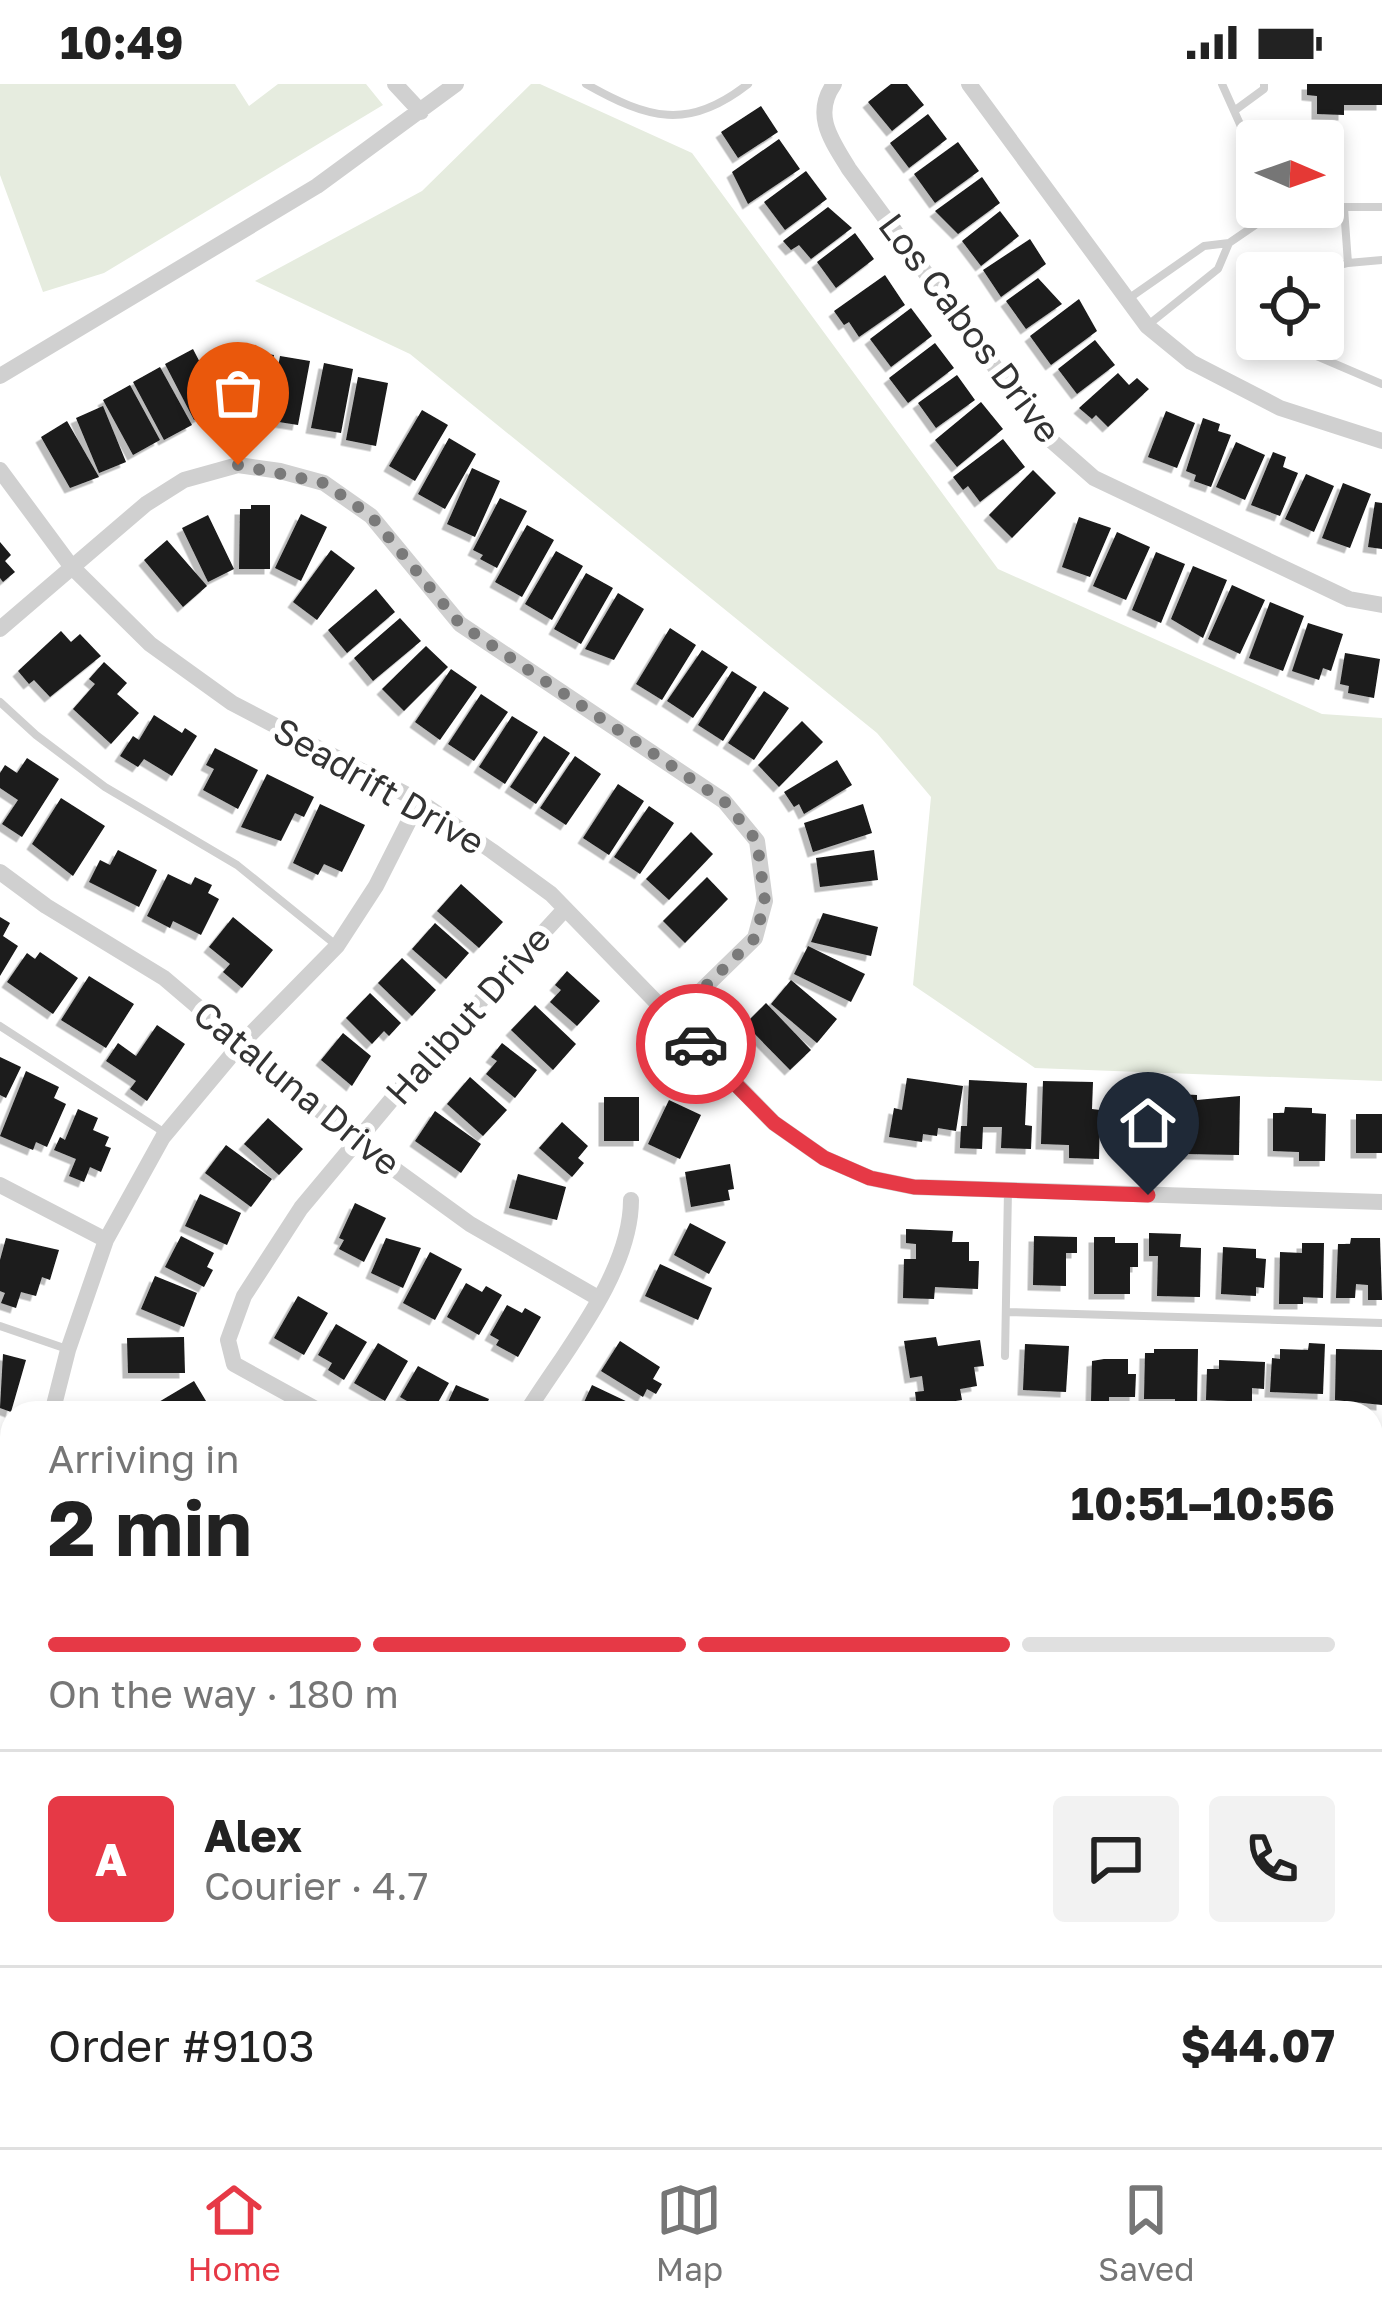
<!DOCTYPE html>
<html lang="en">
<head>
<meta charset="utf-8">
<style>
  body { margin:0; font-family:"Golos Text",sans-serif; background:#f2f2f2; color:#222; height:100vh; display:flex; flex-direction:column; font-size:45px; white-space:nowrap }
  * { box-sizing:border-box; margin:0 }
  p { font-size:39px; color:#767676 }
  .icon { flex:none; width:66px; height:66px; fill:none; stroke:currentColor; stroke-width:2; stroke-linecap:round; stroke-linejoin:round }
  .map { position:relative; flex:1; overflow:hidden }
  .sheet { position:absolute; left:0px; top:1317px; width:1383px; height:747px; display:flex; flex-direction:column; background:#fff; border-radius:36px 36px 0 0; box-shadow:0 6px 18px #0003 }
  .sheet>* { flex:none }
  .needle { width:78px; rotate:92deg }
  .tools { position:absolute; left:1236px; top:36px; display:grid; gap:24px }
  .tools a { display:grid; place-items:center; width:108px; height:108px; border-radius:12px; background:#fff; box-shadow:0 6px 18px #0003; font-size:60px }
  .pin { position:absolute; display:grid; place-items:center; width:102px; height:102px; color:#fff; margin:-123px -51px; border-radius:50% 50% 50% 0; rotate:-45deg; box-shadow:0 0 12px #0007 }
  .pin .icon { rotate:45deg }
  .courier { position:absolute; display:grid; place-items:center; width:120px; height:120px; margin:-60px; border:9px solid #e63946; border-radius:50%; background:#fff; color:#222; box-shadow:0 3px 15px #0007 }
  .overview em { font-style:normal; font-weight:700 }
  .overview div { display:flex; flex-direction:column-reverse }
  .overview { display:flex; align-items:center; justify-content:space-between; height:204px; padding:0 48px }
  h1 { font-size:78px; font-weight:700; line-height:90px }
  .bar { display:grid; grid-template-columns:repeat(4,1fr); gap:18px 12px; align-content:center; height:144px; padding:0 48px }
  .bar i { height:15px; border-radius:9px; background:#e0e0e0 }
  .bar .on { background:#e63946 }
  .bar p { grid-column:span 4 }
  .line { display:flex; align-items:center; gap:30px; padding:0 48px; border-top:3px solid #e0e0e0 }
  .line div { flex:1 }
  .round { display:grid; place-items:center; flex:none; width:126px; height:126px; border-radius:12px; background:#f2f2f2 }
  .status { display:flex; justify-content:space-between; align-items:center; height:84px; padding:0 60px; background:#fff; direction:ltr }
  .status svg { height:33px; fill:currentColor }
  .tab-bar { display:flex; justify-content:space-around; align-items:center; height:168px; border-top:3px solid #e0e0e0; background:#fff; font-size:33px; color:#767676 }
  .tab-bar a { display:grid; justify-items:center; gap:6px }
  .tab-bar .on { color:#e63946 }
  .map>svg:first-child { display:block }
  .green { fill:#e6ecdf }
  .water { fill:#cfe2ee }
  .building { fill:#1a1a1a; filter:url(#shadow) }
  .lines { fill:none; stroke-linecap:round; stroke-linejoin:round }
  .service { stroke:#d0d0d0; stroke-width:8 }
  .minor { stroke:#d0d0d0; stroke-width:16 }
  .done { stroke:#7a7a7a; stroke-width:12; stroke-dasharray:0 21.6 }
  .route { stroke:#e63946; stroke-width:15 }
  .labels { text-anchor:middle; stroke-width:12; stroke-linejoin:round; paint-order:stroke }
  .street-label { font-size:36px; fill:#333; stroke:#fff }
</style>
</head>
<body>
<div class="status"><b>10:49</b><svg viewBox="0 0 49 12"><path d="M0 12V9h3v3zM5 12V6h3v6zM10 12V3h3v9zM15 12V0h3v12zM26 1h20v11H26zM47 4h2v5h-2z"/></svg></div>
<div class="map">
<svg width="1382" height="2063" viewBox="0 0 1382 2063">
  <defs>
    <filter id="shadow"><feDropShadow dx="-5.5" dy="5.5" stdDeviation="0" flood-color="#0004"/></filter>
  </defs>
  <rect width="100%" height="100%" fill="#fff"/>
  <!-- green -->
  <path class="green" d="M0,0H235L249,22L278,0H366L383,21L104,189L43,208L0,91Z
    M531,0H540L692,69L998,485L1322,630L1382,634V997L1035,984L913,901L931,713L877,649L410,270L255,197L422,107Z"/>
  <!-- water -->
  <path class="water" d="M1371,1518L1382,1519V2063H1225L1229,2052H1371Z"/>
  <!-- building -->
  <path class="building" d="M891,0H907L924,21L892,47L868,18Z
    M1307,0H1382V21H1344V31L1317,30V12L1307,11Z
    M761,22L778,48L738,74L721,48Z
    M928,30L947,55L909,84L890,59Z
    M779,55L800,85L748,120L732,88Z
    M958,58L979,87L935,119L914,90Z
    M806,87L827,115L785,146L764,118Z
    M982,93L1000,119L958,150L935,127Z
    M828,123L852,144L811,175L799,161L791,166L783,157Z
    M1000,127L1019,152L981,182L962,157Z
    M855,149L874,175L836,204L817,178Z
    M1030,155L1046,180L1001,213L983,186Z
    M885,191L905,221L859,253L849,238L844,241L834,227Z
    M1038,194L1062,220L1026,245L1006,217Z
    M1079,215L1097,247L1051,281L1030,252Z
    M911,224L932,252L891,283L870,255Z
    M1095,256L1115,281L1077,310L1058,285Z
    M935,259L954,284L908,319L889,294Z
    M193,265L222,321L194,336L165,280Z
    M243,266L274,271L262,333L232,327Z
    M280,272L310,277L298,341L279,338L280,333L269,331Z
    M324,279L353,285L341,349L311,344Z
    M160,283L192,341L164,356L133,298Z
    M1118,289L1129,301L1137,294L1149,305L1108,343L1096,331L1092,335L1079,324Z
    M957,291L975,316L936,344L918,319Z
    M358,293L388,299L376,362L346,356Z
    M130,301L160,356L133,371L103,316Z
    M981,318L1003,345L957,383L935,356Z
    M103,322L126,378L99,389L76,334Z
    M422,326L448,341L415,397L389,382Z
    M1166,327L1195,339L1177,384L1148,373Z
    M1203,334L1220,340L1218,347L1231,351L1211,403L1194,397L1196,391L1186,387Z
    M67,337L99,393L70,404L41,353Z
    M449,354L476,370L445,425L418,410Z
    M1003,355L1025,383L980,418L968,402L963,406L953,393Z
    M1236,358L1265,371L1245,416L1216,403Z
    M1273,368L1286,373L1283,383L1298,389L1280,432L1251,421Z
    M472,384L500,397L475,453L447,440Z
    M1033,386L1056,409L1012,454L989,431Z
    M1306,390L1334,402L1314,448L1285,435Z
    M1343,399L1371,410L1350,464L1322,454Z
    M500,414L527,427L497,484L480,475L483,471L473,466Z
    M1375,418L1382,419V465L1368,463Z
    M251,421H270V485H239L240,425H251Z
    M301,430L327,443L301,497L275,484Z
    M208,431L234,485L208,498L182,444Z
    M1079,433L1111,444L1090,493L1062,483Z
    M527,441L554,456L522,513L495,498Z
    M1117,448L1150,463L1126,516L1093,502Z
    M167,456L207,502L183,523L144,476Z
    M0,458L11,471L5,477L15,488L3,498L0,494Z
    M331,466L355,484L317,536L293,518Z
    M556,467L583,482L552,536L525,520Z
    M1156,468L1185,480L1161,539L1132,526Z
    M1193,482L1227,496L1203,554L1171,535Z
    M586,489L613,504L581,560L554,545Z
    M1232,501L1265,516L1240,570L1208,555Z
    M376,505L395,528L347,569L328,546Z
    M618,509L644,525L614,576L585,565Z
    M1270,518L1304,532L1283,587L1249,574Z
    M400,534L421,557L373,597L354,574Z
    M1308,539L1343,550L1331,587L1323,584L1319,596L1292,587Z
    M670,544L696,561L662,616L636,600Z
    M61,547L71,558L80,550L101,572L50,613L34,596L29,600L18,587Z
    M426,562L448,583L404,627L382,605Z
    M702,566L728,583L693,634L667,617Z
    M1345,569L1380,575L1374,614L1348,609L1349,602L1340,600Z
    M104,578L127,599L117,610L139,629L111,660L73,625L95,600L89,595Z
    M451,585L477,603L440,656L415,638Z
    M732,587L757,603L723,657L698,641Z
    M764,607L789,624L754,676L728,659Z
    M481,610L508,628L474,677L448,660Z
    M154,631L182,649L185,644L197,652L172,692L144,675L138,683L120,672L133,652L139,656Z
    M512,632L538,648L505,700L479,683Z
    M802,637L823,658L779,703L758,681Z
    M544,652L570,669L536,720L510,703Z
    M215,664L258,686L238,725L203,706L214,685L206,681Z
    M575,672L601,690L566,741L540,724Z
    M27,674L59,695L22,753L2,740L18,716L0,704V689L5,681L17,689Z
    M837,676L852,701L804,730L799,720L794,723L784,708Z
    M267,690L314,713L304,733L295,729L281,757L241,743Z
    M618,700L644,717L609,771L583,754Z
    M61,714L105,742L73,792L32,760Z
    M320,720L365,741L342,788L324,780L318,791L293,779Z
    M863,720L872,749L813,768L804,739Z
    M649,722L674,739L640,790L614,773Z
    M691,748L713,770L669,816L646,795Z
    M118,766L157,786L139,823L89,798L100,776L110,781Z
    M874,766L878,796L820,803L816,774Z
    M168,790L191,801L195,793L212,801L208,809L219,815L201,851L173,837L170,844L147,832Z
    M707,793L728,815L685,859L663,837Z
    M461,800L503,838L479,864L437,827Z
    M823,829L878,843L871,872L811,858Z
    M0,833L10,839L3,852L18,862L0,892Z
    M233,833L273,866L242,904L223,888L230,880L209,863Z
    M435,839L469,869L446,895L412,865Z
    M808,862L865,890L851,918L794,890Z
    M40,868L78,894L53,930L7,898L27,869L35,875Z
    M402,874L436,906L412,932L378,899Z
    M567,887L600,917L577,942L550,918L561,906L555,901Z
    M89,892L134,920L106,964L61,936Z
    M791,896L837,935L817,959L771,920Z
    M370,909L401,939L389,952L384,947L372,960L346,934Z
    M766,919L811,966L790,986L745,940Z
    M535,921L576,960L553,986L511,946Z
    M157,941L185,960L147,1017L130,1005L136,997L106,977L118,959L136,972Z
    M343,949L371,972L352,1002L321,976Z
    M502,959L537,986L515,1014L486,990L497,977L491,973Z
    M0,973L21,983L6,1014L0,1011Z
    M26,987L59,1003L54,1014L66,1020L47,1063L36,1058L33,1066L0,1052Z
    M470,993L507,1026L483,1052L447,1020Z
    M907,994L963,1002L956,1047L938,1044L937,1052L923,1050L922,1058L889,1053L894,1024L902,1026Z
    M969,996L1027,999L1025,1041L1032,1042L1031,1065L1001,1064L1002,1043H983L982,1065L960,1064L961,1042H967Z
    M1043,997L1093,998L1092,1025L1100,1026L1099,1075L1069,1074V1061L1041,1060Z
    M1176,1010L1197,1011V1016L1240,1012L1239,1071L1133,1069L1134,1032L1159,1033V1025H1176Z
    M604,1013H639V1057H604Z
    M669,1016L701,1031L680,1075L648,1060Z
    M1285,1023L1312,1024V1029L1326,1030L1325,1077H1299V1068L1273,1067V1029H1284Z
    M78,1025L98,1034L93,1046L109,1053L105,1062L111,1064L101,1088L90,1083L84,1098L69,1092L76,1075L54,1066L60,1053L65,1056Z
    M435,1027L481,1060L461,1089L415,1057Z
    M1356,1030H1382V1069H1356Z
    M268,1034L303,1065L279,1091L244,1060Z
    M562,1038L588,1062L578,1074L584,1079L572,1093L539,1064Z
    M226,1061L272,1095L251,1123L205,1089Z
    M730,1080L734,1105L728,1106L730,1116L691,1123L685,1088Z
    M518,1090L566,1103L557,1136L509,1124Z
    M200,1110L241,1129L227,1161L185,1142Z
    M355,1119L386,1134L364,1178L339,1165L344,1156L339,1154Z
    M690,1139L726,1158L709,1190L674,1171Z
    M906,1145L953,1147L952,1158H969V1177H979L978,1205L935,1203L934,1215L903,1214L904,1175H916V1160L906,1159Z
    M1149,1149L1181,1150L1180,1163L1201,1164L1200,1213L1157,1212L1158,1172H1149Z
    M181,1152L214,1169L207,1183L213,1186L204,1203L165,1183Z
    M1034,1152L1077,1153V1169H1066V1202L1033,1201Z
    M1094,1153H1115V1159H1138V1183H1130V1210H1094Z
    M6,1154L59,1166L50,1196L42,1193L36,1212L21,1208L16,1224L1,1219L5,1209L0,1207V1176Z
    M386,1154L421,1164L403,1204L371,1189Z
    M1351,1154H1380L1382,1216H1368V1201L1356,1200L1355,1214H1336L1338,1160H1350Z
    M1302,1159H1324L1323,1214L1303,1213V1220H1279L1280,1168L1302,1169Z
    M1223,1163L1256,1165V1174L1266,1175L1264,1204L1256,1203V1212L1221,1210Z
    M430,1168L462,1185L435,1236L403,1219Z
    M660,1180L712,1204L698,1236L645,1212Z
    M155,1192L197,1209L184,1243L141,1225Z
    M466,1199L482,1208L486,1202L502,1211L479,1251L447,1233Z
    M298,1212L328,1229L304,1271L274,1254Z
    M507,1221L522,1229L525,1224L541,1233L518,1273L496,1261L499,1256L490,1251Z
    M336,1240L367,1258L344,1296L328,1286L332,1279L318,1271Z
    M184,1253L185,1289H128L127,1254Z
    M936,1253L938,1262L980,1256L984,1282L974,1283L977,1302L960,1305L962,1316L917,1323L915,1308L924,1307L922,1292L910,1294L904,1257Z
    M620,1257L660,1283L653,1295L662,1300L656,1310L647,1305L643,1313L601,1287Z
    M378,1259L408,1277L385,1317L354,1299Z
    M1309,1259L1325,1260L1323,1310L1270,1308L1272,1274L1280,1275V1265L1308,1266Z
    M1025,1260L1069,1262L1066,1308L1023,1306Z
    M1154,1265H1198L1197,1321H1175V1315H1144L1145,1269H1154Z
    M1336,1265L1382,1266V1321L1335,1316Z
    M3,1270L26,1276L11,1328L0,1324Z
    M1104,1275H1128V1290H1136L1135,1313H1109V1318H1091L1092,1277Z
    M1219,1276L1265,1278L1264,1305L1252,1304V1318L1206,1316L1207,1285H1219Z
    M418,1282L449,1299L432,1329H410L414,1321L400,1313Z
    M194,1297L212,1327L156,1329L152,1322Z
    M456,1301L489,1315L483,1329H443Z
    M592,1301L632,1320L628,1329H579Z
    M1371,1408H1382V1463H1371Z
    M3,1540L12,1543V1579L0,1576Z
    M12,1635V1678L0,1681V1637Z
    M79,2052H148L149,2053L116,2063H92L89,2055L81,2057Z
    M654,2052H714L718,2063H658Z
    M807,2052H824L829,2063H782Z
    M1112,2052H1182L1181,2063H1112Z"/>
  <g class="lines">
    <!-- service -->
    <path class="service" d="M586,0C648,35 688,47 748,0
      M1222,0L1257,78
      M1234,27L1264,5V0
      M1315,123H1382
      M1229,159L1267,133L1314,123
      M1348,179L1382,176
      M1310,189L1348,179L1344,124
      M1128,215L1204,162L1229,159L1218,185L1148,241
      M1257,233L1251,240L1257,244
      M1277,255L1382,300
      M0,618L36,651L105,703L237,781L336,861
      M0,942L165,1049
      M1006,1228L1382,1239
      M0,1242L67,1265
      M1005,1272L1008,1106
      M734,2052L739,2063"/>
    <!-- minor -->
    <path class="minor" d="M395,0L421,28
      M834,0C812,31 832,57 849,85L1045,351L1094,394L1349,515L1382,521
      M969,0L1147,242L1191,278L1280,324L1382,357
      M0,292L317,102L456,0
      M0,386L71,482L150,560L232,619L419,717L492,767L551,810L774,1039L824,1074L870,1094L914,1103L1382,1118
      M0,545L146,420L184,396L238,381L280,387L324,399L371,432L460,540L724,717L757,757L765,817L755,854L672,935
      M0,788L46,822L164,894L357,1058L470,1140L598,1214
      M0,1101L106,1156
      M52,1329L68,1266L106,1156L163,1053L239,962L337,862L376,802L419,717
      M323,1329L234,1280L228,1256L244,1212L301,1124L408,996L565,825
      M526,1329C564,1268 631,1189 631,1116
      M1371,1360H1382
      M0,1386L12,1389
      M0,1971L12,1996
      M39,2052L42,2063
      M584,2052L589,2063
      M877,2052L882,2063
      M1032,2063L1036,2057"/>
  </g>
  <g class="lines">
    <!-- done -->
    <path class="done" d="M238,381L324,399L371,432L460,540L724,717L757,757L765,818L755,854L672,935L696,960"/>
    <!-- route -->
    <path class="route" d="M696,960L774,1039L824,1074L870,1094L914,1103L1148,1111"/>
  </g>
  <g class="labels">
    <!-- street labels -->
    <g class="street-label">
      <text transform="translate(970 244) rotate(53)" y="13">Los Cabos Drive</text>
      <text transform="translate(379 702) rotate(30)" y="13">Seadrift Drive</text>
      <text transform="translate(468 931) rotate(-48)" y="13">Halibut Drive</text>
      <text transform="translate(297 1004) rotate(39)" y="13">Cataluna Drive</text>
    </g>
  </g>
</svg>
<div class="tools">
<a><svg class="needle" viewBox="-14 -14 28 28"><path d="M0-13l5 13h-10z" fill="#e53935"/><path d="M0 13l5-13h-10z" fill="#767676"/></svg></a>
<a><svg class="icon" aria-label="locate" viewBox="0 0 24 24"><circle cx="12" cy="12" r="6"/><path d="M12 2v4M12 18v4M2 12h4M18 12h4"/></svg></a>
</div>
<div class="pin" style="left:238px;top:381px;background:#ea580c"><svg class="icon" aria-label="bag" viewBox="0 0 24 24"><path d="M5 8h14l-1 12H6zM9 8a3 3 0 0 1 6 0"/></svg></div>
<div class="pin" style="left:1148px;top:1111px;background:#1f2937"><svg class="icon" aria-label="home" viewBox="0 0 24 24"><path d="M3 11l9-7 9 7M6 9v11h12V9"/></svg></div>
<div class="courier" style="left:696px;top:960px"><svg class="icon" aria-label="car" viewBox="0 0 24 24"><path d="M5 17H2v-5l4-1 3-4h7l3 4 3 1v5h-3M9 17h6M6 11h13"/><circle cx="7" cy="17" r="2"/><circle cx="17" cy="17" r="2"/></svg></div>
<section class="sheet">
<div class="overview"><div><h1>2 min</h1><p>Arriving in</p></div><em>10:51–10:56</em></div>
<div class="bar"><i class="on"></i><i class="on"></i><i class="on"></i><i></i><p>On the way · 180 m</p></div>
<div class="line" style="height:216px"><b class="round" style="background:#e63946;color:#fff">A</b><div><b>Alex</b><p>Courier · 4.7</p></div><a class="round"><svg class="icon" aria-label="chat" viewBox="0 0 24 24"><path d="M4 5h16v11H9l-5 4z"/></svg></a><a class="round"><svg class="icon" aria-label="phone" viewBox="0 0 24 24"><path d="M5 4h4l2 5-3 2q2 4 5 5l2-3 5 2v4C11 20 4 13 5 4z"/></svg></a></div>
<div class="line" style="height:156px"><div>Order #9103</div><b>$44.07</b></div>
</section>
</div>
<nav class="tab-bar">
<a class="on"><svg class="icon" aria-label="home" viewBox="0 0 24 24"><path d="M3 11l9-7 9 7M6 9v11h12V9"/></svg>Home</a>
<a><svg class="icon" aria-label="map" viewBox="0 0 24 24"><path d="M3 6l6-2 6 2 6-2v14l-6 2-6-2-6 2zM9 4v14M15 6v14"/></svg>Map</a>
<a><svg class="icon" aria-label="saved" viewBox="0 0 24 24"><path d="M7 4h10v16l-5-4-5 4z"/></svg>Saved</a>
</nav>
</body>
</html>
